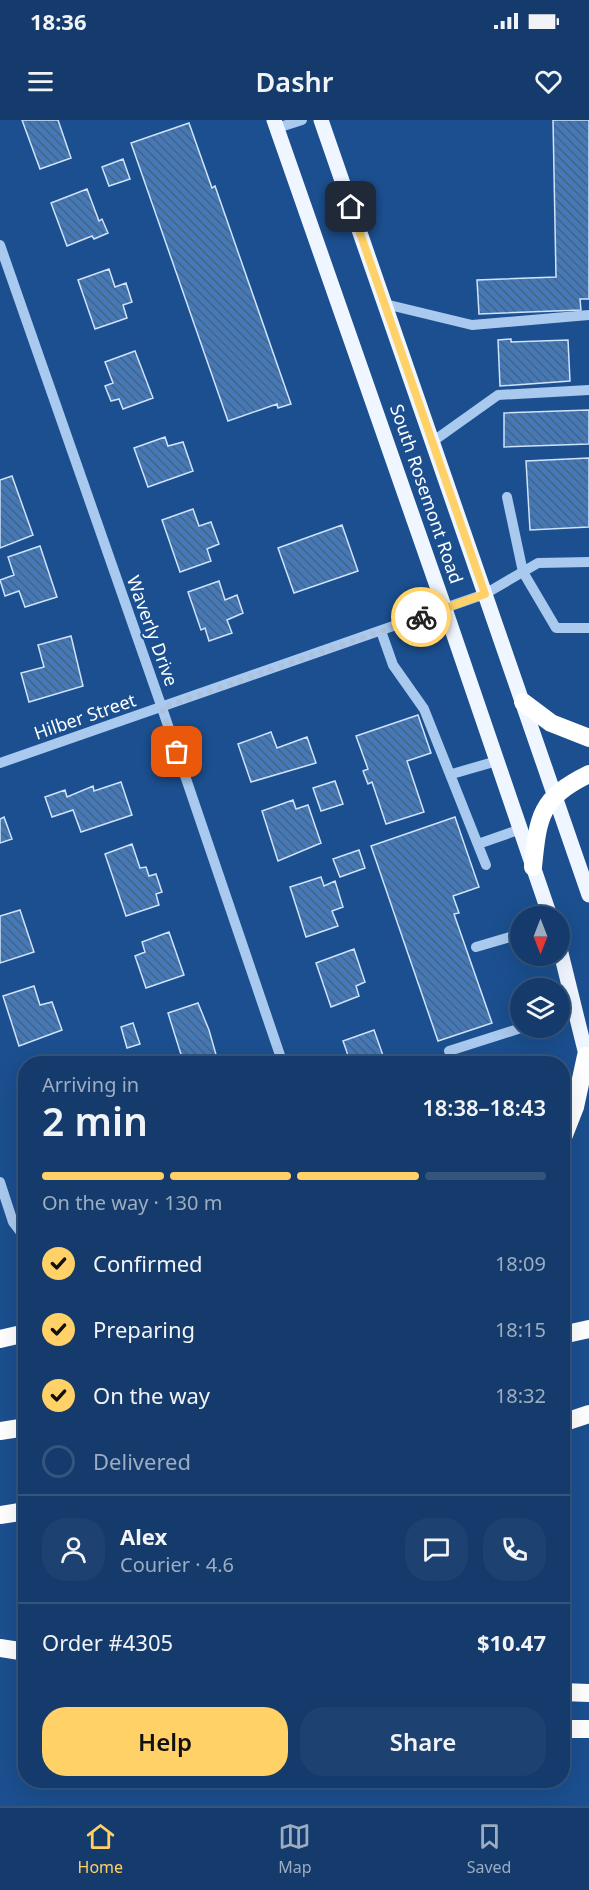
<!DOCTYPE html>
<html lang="en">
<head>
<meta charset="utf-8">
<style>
  body { margin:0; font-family:"Noto Sans",sans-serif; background:#1d4271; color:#f1f3f6; height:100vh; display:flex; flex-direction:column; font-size:22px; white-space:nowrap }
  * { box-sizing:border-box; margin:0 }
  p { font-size:20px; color:#9dadc1 }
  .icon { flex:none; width:33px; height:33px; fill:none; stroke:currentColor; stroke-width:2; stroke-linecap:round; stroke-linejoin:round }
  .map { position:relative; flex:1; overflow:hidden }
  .panel { position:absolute; left:18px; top:936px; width:552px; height:732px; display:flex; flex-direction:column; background:#143b6b; border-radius:24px; box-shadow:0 6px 24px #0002,0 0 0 2px #33557e }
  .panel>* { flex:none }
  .needle { width:39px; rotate:180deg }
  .fabs { position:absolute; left:510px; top:786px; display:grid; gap:12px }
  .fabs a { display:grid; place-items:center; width:60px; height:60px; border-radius:50%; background:#143b6b; box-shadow:0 6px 24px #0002,0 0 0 2px #33557e; font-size:30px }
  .pin { position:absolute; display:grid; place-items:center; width:51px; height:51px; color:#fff; margin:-26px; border-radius:12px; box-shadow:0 3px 9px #0006 }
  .courier { position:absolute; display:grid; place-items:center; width:60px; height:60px; margin:-30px; border:4px solid #ffd166; border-radius:50%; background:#fff; color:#222; box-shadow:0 2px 8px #0007 }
  .headline em { font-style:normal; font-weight:600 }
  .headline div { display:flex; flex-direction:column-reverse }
  .headline { display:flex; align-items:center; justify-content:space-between; height:102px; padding:0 24px }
  h1 { font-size:39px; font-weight:600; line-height:45px }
  .bar { display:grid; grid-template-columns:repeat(4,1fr); gap:9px 6px; align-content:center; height:72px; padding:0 24px }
  .bar i { height:8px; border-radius:4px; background:#33557e }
  .bar .selected { background:#ffd166 }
  .bar p { grid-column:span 4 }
  .line { display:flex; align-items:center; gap:15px; padding:0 24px; border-top:2px solid #33557e }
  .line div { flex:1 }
  .round { display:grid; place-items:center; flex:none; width:63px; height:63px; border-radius:24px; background:#1d4271 }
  ol { padding:0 24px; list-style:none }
  li { display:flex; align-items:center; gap:18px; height:66px }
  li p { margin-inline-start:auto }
  li .icon { padding:6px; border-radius:50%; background:#ffd166; color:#111; stroke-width:4 }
  li:last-child { color:#9dadc1 }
  li i { width:33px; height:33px; border:3px solid #33557e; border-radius:50% }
  .button { display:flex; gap:12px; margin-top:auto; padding:12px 24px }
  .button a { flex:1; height:69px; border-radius:24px; background:#ffd166; color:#111; font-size:24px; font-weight:600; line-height:69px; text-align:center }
  .button a+a { background:#1d4271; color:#f1f3f6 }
  .status { display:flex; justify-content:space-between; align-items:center; height:42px; padding:0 30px; background:#143b6b; direction:ltr }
  .status svg { height:16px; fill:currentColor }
  header { display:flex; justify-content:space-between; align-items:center; height:78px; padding:0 24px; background:#143b6b; font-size:27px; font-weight:600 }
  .tabs { display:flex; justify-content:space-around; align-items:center; height:84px; border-top:2px solid #33557e; background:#143b6b; font-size:16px; color:#9dadc1 }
  .tabs a { display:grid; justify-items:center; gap:3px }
  .tabs .selected { color:#ffd166 }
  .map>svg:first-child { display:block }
  .building { fill:url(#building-back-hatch); stroke:#cfe3fa; stroke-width:1.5 }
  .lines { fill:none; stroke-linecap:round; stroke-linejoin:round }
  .minor { stroke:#a9c9ee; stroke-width:10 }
  .major { stroke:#f0f6ff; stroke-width:15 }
  .highway { stroke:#fff; stroke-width:18 }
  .done { stroke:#afc1d8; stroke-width:6; stroke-dasharray:0 10.8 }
  .route { stroke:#ffd166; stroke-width:8 }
  .labels { text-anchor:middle; stroke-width:4.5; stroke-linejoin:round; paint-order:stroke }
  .street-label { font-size:18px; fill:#fff; stroke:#1b4f8f }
</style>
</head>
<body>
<div class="status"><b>18:36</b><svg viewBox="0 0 49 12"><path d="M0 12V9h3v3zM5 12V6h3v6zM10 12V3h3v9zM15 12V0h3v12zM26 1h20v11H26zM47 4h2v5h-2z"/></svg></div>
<header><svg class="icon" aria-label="menu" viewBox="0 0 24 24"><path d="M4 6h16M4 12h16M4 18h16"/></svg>Dashr<svg class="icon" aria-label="heart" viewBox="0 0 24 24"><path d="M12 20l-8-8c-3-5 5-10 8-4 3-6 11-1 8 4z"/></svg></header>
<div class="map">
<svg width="589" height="1686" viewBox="0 0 589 1686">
  <defs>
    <pattern id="building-back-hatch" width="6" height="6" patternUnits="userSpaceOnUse" patternTransform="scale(1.5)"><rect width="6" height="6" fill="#4478b7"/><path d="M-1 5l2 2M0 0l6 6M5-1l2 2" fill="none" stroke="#486282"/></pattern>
  </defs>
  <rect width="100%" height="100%" fill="#1b4f8f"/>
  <!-- building -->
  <path class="building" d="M22,0H58L71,38L40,49Z
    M553,0H589V179H580L581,190L479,194L477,160L556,157Z
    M189,3L212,68L215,66L291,284L278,288L277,284L228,301L131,23Z
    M123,39L130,59L109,66L102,47Z
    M87,69L99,101L102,99L108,113L94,119L92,116L67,126L51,83Z
    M109,149L115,167L126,163L132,182L123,185L127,198L95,209L78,160Z
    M511,219V222L568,220L570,261L500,266L498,220Z
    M135,231L153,278L123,289L119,279L111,281L105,266L113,263L105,242Z
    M589,290V324L504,327V293Z
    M165,317L168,326L183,322L193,351L148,367L134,328Z
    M589,338V407L530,410L526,341Z
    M12,356L33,415L0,428V360Z
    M193,389L199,406L211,402L219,424L207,429L211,441L180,452L162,400Z
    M342,405L358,451L294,473L278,428Z
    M40,426L57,477L25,487L19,471L5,476L0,460L14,455L8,437Z
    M219,461L225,480L237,475L243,493L227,500L232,513L209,521L205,508L201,510L188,472Z
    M71,516L83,566L29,582L21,553L44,547L38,525Z
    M418,595L431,633L407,641L424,692L386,704L372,662L368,664L363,651L368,649L356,616Z
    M271,612L277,628L307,617L316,643L251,662L238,624Z
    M335,661L343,684L321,691L313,668Z
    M121,662L132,695L81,712L73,690L52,697L45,677L65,670L67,677L93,666L94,671Z
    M293,680L296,689L308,685L321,723L278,741L262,691Z
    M4,697L12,719L0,723V699Z
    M455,697L479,767L453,776L459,793L454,794L492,903L438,921L371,726Z
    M132,724L140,748L146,747L149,756L156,754L162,772L156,774L159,785L126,796L105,734Z
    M359,730L365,748L340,757L333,739Z
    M321,757L324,766L335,761L343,787L332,791L338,806L306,817L290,767Z
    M20,790L34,832L0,843V796Z
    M169,812L184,855L146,868L135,836L145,832L142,822Z
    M354,829L365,862L356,866L359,876L331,887L316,843Z
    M34,866L40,885L52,882L62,910L19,926L3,876Z
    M198,883L209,910L217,938L202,944H184L168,893Z
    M133,903L140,924L127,928L121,907Z
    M374,910L386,944H351L343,921Z"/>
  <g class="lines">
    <!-- minor -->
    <path class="minor" d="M277,8L302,0
      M0,125L162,588L283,944
      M385,184L472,205L589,195
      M432,322L498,275L589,270
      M507,377L523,452L556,508H589
      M381,511L393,545L424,589L486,745
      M0,643L485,474L538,443L589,442
      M452,654L497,641
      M478,724L521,709
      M476,827L520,814
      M560,895L574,891
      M449,931L521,908
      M0,1062L13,1102L26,1119"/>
    <!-- major -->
    <path class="major" d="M274,0L445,489L550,796
      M321,0L589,775
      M560,829L589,947"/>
    <!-- highway -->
    <path class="highway" d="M523,582L551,603L589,618
      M533,747C538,696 540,678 589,654
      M562,1020L575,987L586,936
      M562,1215L589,1209
      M0,1219L26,1213
      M562,1303L589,1294
      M0,1311L26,1307
      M0,1395L26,1391
      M0,1528L26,1532
      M562,1572L589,1573
      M562,1609H589"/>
  </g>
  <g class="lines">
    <!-- done -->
    <path class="done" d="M177,632L162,588L421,497"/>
    <!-- route -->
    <path class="route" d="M351,87L485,474L421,497"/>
  </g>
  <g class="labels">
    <!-- street labels -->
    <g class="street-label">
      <text transform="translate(426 374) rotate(71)" y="6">South Rosemont Road</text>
      <text transform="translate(152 511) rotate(70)" y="6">Waverly Drive</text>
      <text transform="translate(85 597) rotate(-19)" y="6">Hilber Street</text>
    </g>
  </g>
</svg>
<div class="fabs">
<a><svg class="needle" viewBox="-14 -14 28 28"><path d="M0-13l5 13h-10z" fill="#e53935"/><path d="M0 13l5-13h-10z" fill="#9dadc1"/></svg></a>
<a><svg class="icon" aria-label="layers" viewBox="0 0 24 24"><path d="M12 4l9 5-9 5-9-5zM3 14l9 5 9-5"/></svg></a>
</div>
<div class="pin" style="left:177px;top:632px;background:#ea580c"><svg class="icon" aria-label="bag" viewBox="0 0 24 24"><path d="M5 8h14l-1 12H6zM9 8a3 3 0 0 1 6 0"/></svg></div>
<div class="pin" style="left:351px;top:87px;background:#1f2937"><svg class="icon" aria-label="home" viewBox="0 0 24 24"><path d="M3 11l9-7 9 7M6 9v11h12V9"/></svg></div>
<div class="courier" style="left:421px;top:497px"><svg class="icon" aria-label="bike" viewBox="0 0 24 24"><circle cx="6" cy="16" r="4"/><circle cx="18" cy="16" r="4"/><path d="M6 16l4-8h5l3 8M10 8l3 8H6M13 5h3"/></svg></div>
<section class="panel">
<div class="headline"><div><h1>2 min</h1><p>Arriving in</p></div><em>18:38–18:43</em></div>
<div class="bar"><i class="selected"></i><i class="selected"></i><i class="selected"></i><i></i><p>On the way · 130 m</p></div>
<ol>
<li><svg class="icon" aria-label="check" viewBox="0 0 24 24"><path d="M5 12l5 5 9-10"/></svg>Confirmed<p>18:09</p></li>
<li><svg class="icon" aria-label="check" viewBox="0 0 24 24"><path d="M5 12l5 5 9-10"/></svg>Preparing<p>18:15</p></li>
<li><svg class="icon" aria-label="check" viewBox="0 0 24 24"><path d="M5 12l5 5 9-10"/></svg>On the way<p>18:32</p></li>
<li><i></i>Delivered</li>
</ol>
<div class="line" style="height:108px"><a class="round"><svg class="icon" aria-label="person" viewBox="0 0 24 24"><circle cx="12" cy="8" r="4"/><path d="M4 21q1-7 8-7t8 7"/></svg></a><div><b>Alex</b><p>Courier · 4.6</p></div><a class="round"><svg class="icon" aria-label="chat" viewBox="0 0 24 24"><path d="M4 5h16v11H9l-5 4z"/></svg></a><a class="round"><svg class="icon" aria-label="phone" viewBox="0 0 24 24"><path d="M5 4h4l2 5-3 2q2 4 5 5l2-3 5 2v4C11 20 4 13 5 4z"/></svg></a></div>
<div class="line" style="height:78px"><div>Order #4305</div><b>$10.47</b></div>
<div class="button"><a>Help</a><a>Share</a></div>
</section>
</div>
<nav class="tabs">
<a class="selected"><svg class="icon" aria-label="home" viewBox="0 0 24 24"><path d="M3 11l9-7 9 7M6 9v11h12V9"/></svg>Home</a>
<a><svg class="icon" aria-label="map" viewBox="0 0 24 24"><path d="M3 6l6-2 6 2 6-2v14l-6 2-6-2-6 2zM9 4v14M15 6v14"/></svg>Map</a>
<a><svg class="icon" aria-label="saved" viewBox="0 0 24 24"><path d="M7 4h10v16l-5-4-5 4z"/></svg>Saved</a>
</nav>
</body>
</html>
